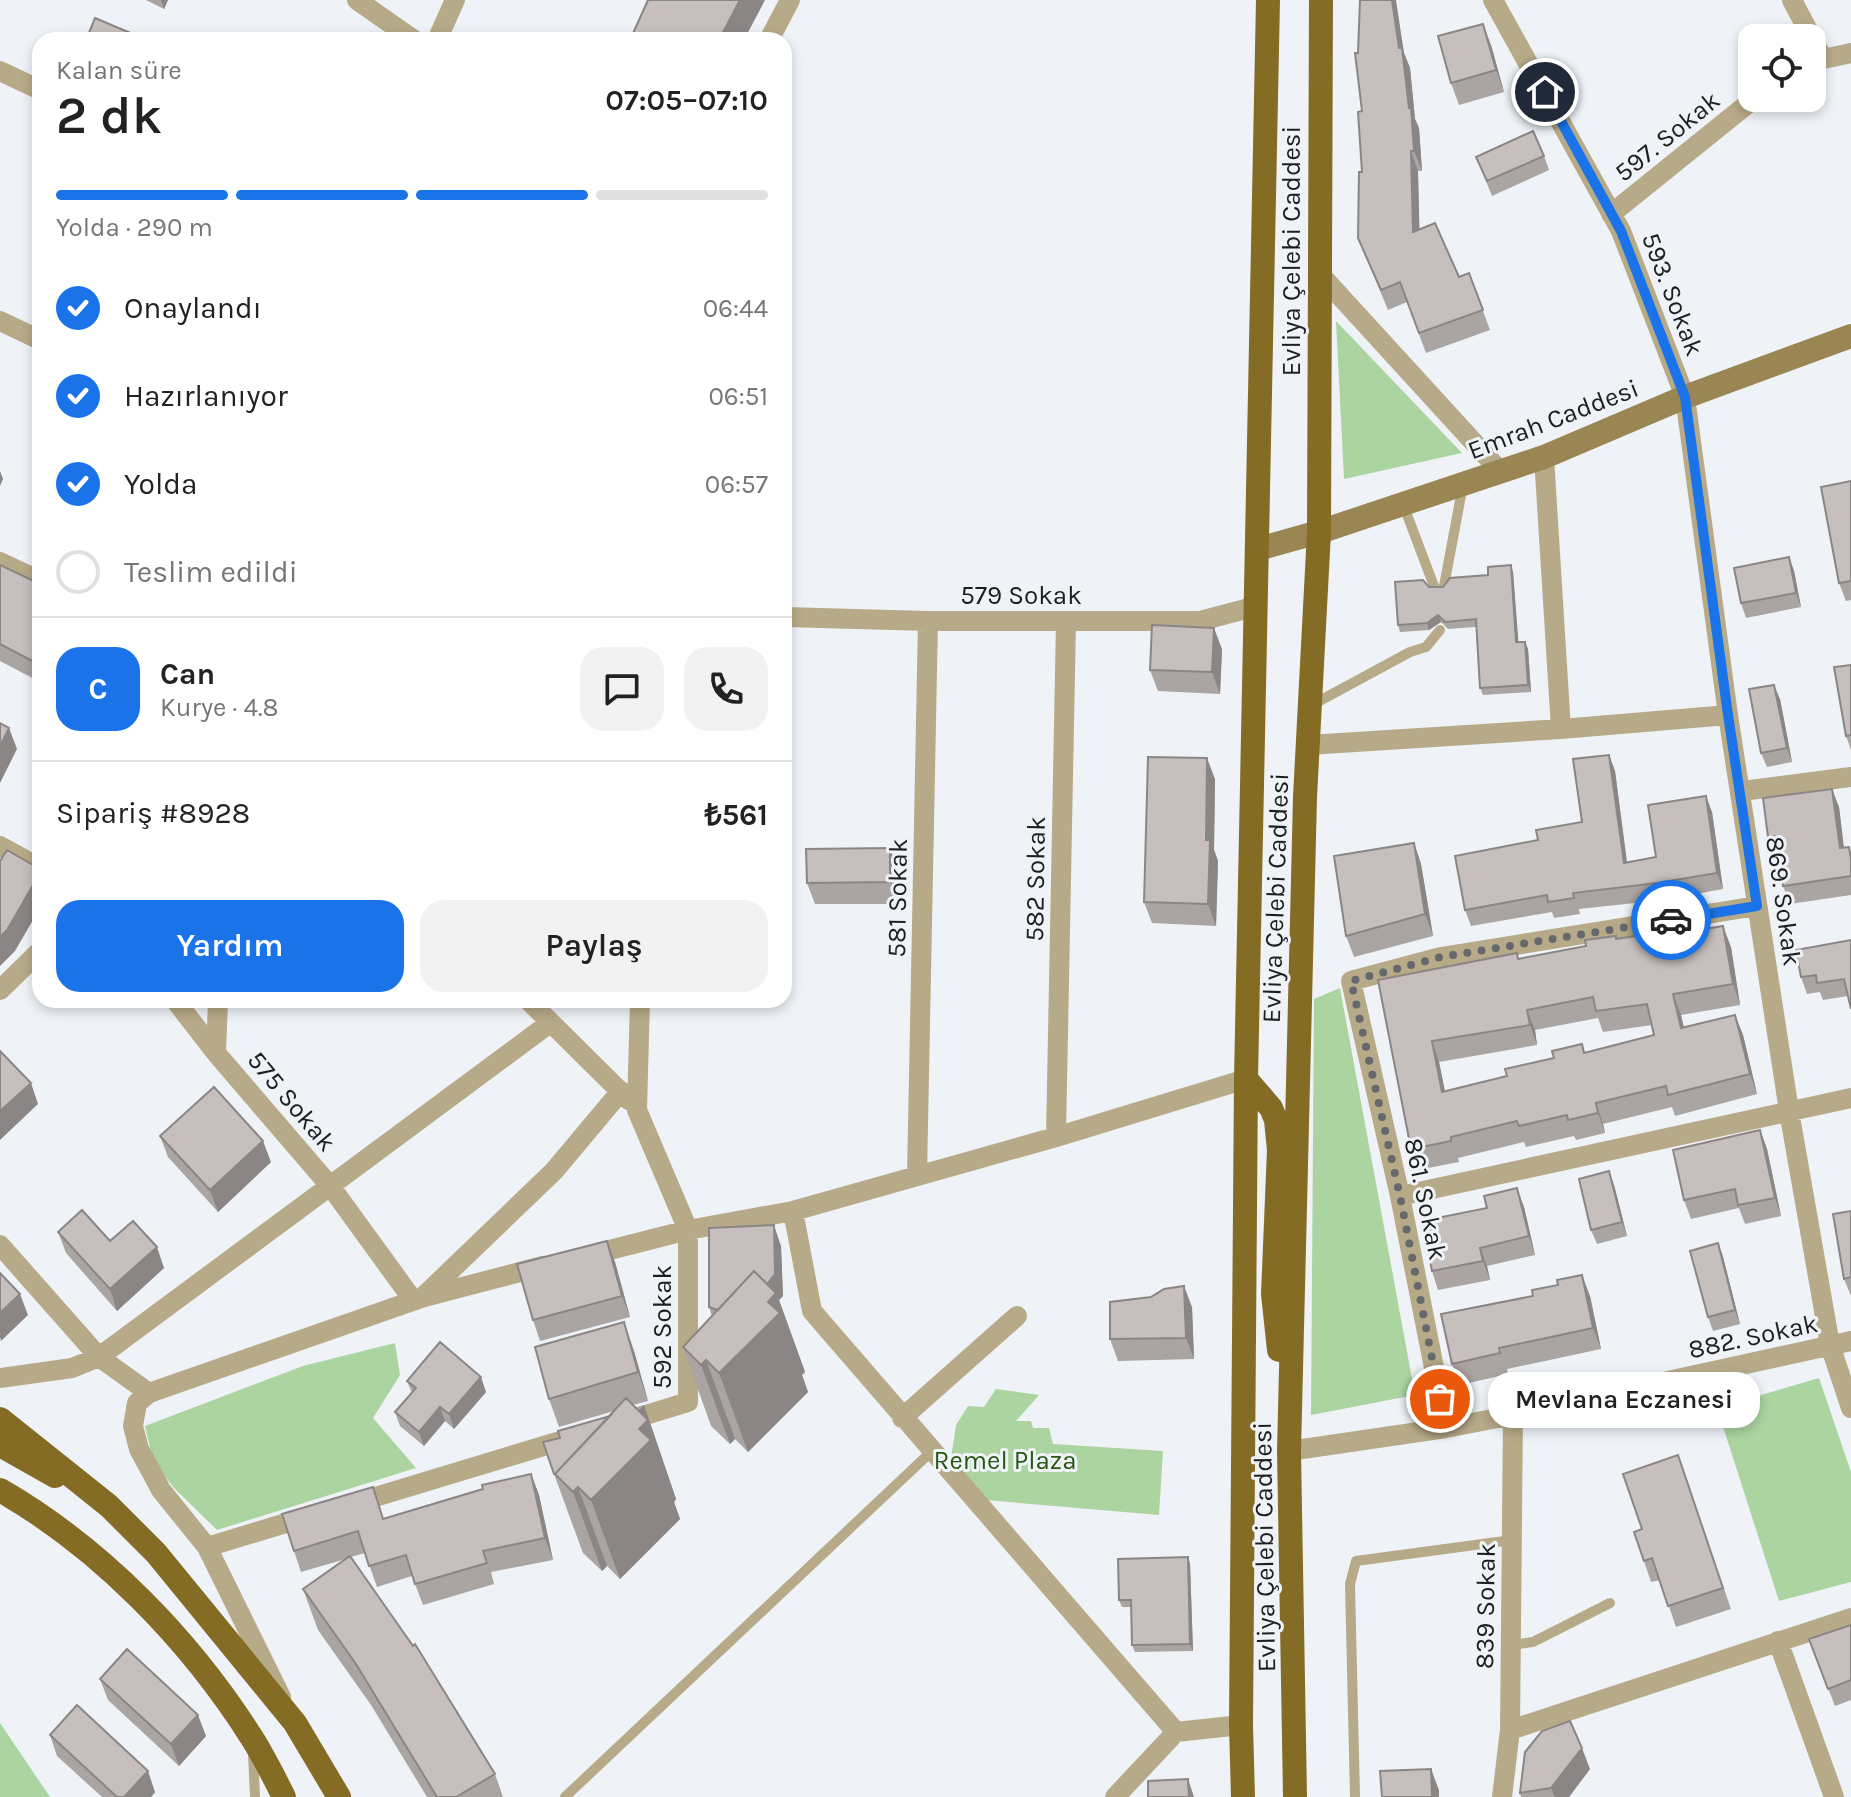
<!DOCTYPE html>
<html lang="tr">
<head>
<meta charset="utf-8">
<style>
  body { margin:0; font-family:Karla,sans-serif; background:#f2f2f2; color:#222; height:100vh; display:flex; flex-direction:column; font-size:30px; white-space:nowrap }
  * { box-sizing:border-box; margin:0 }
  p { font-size:26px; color:#767676 }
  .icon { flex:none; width:44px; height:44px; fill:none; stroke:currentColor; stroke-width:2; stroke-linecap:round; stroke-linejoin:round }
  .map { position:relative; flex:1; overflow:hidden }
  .sheet { position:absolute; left:32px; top:32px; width:760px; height:976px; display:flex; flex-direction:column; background:#fff; border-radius:24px; box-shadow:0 4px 12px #0003 }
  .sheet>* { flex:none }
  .tools { position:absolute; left:1738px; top:24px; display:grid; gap:16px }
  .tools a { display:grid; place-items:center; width:88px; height:88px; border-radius:16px; background:#fff; box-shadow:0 4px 12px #0003; font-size:40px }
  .pin { position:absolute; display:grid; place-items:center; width:68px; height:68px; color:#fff; margin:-34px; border:4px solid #fff; border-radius:50%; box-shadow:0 2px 8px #0007 }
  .courier { position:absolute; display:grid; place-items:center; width:80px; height:80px; margin:-40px; border:6px solid #1a73e8; border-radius:50%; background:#fff; color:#222; box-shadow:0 2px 10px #0007 }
  .bubble { position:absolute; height:56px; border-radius:24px; background:#fff; box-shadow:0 4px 12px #0003; font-size:26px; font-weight:600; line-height:56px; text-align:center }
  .head em { font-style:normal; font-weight:600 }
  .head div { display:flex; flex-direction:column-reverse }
  .head { display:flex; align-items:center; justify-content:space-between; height:136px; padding:0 24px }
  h1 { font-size:52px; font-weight:600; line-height:60px }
  .bar { display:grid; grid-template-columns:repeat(4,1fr); gap:12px 8px; align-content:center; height:96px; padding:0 24px }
  .bar i { height:10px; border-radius:6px; background:#e0e0e0 }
  .bar .selected { background:#1a73e8 }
  .bar p { grid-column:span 4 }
  .line { display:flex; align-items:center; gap:20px; padding:0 24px; border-top:2px solid #e0e0e0 }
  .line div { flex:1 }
  .round { display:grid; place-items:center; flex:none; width:84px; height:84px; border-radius:24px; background:#f2f2f2 }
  ol { padding:0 24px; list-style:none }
  li { display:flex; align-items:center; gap:24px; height:88px }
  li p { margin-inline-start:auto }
  li .icon { padding:8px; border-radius:50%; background:#1a73e8; color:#fff; stroke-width:4 }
  li:last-child { color:#767676 }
  li i { width:44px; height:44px; border:4px solid #e0e0e0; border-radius:50% }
  .button { display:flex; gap:16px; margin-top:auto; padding:16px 24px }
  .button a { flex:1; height:92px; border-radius:24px; background:#1a73e8; color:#fff; font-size:32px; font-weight:600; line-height:92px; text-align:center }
  .button a+a { background:#f2f2f2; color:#222 }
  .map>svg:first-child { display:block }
  .green { fill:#acd4a0 }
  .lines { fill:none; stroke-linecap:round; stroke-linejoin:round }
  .lane { stroke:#b7aa88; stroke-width:10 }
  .street { stroke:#b7aa88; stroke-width:20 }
  .secondary { stroke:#9a8652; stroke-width:24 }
  .primary { stroke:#856c25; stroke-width:24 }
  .wall { fill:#aaa4a3; fill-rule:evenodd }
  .shaded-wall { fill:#8b8685 }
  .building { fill:#c6bfbe; stroke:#8b8685; stroke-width:2; fill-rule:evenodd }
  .done { stroke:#66696c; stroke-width:8; stroke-dasharray:0 14.4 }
  .route { stroke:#1a73e8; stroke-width:10 }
  .labels { text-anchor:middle; stroke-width:6; stroke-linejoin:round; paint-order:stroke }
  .street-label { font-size:26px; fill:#1d1e20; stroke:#eff3f8 }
  .park-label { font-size:26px; fill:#265713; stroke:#eff3f8 }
</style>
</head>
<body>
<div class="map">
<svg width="1851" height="1797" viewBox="0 0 1851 1797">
  <rect width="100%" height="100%" fill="#eff3f8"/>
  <!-- green -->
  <path class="green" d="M1336,321L1462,453L1344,479Z
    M1340,988L1415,1395L1311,1415L1314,999Z
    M395,1343L400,1375L373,1418L416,1468L217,1530L174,1488L153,1461L145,1426L303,1366Z
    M1819,1378L1851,1472V1582L1779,1601L1717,1408Z
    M996,1389L1039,1395L1016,1421H1031L1033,1428H1049L1053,1444L1163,1451L1159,1515L985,1500L951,1458L956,1425L968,1406L984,1407Z
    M0,1723L50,1797H0Z"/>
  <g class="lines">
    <!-- lane -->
    <path class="lane" d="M1403,504L1434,586
      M1444,586L1463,485
      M1312,705L1410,652L1426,647L1440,630
      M1512,1645L1533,1642L1610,1603
      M253,1753L255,1797
      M565,1797L932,1451
      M1355,1797L1350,1584L1356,1561L1512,1540"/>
    <!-- street -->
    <path class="street" d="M357,0L414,40
      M1493,0L1621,231L1685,397L1728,715L1789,1111L1830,1345L1851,1408
      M1792,0L1823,59
      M437,40L455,0
      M769,40L790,0
      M1813,64L1823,59L1851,53
      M0,71L40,90
      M1611,214L1755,98
      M1318,272L1500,471
      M0,321L40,340
      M1544,457L1561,729
      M0,562L40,581
      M784,617L928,621H1200L1257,606
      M1308,745L1561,729L1728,715
      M1742,791L1851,777
      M0,846L40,868
      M0,990L40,951
      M175,1000L216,1053
      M218,1000L216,1053L331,1187L413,1300
      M528,1000L630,1101
      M1056,1137L1066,621
      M917,1176L928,621
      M1400,1196L1851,1098
      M793,1211L812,1311L1176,1732
      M0,1245L99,1357L149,1393
      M586,1256L688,1230L793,1211L1056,1137L1246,1079
      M424,1296L554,1171L621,1091
      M0,1378L72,1368L99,1357L550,1023
      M902,1418L1017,1316
      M623,1422L688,1402V1230L637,1110L640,1000
      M1446,1428L1400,1196L1351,981L1441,957L1757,906
      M1289,1451L1446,1428L1513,1415L1851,1341
      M352,1504L570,1438
      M207,1547L309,1516
      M1778,1641L1834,1797
      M281,1697L207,1547L161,1490L139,1449L133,1426L137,1403L149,1393L424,1297L543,1266
      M1510,1730L1851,1618
      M1115,1797L1176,1732L1241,1725
      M1502,1797L1510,1730L1513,1415"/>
    <!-- secondary -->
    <path class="secondary" d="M1258,549L1319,532L1544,457L1685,397L1851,336"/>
    <!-- primary -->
    <path class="primary" d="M1246,1079L1271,1108L1276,1120L1279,1150L1273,1294L1279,1350
      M0,1419L109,1506L156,1553L295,1723L339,1797
      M0,1445L55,1476
      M0,1490C101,1548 190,1640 252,1738C264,1757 274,1777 284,1797
      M1243,1797L1241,1725L1246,1079L1268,0
      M1295,1797L1289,1451L1305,797L1319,532L1321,0"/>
  </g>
  <!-- wall -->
  <path class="wall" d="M146,0H168L164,9Z
    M1491,45L1504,92L1459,105L1451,83Z
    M1358,53H1404L1410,68L1415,119L1419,128L1422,171H1418L1419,229L1459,277L1469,273L1490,330L1426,353L1407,302L1388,310L1358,238L1362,172V111Z
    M1544,156L1549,170L1492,196L1476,157Z
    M1851,481V600L1846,601L1839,583Z
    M1789,557L1794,571L1801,607L1746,618L1741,603Z
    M0,565L40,584V682L0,661Z
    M1513,572L1518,642H1525L1528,649L1531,692L1483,695L1480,688L1476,627L1448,629L1441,622L1429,630L1400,632L1398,625L1429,587H1443Z
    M1222,649L1220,694L1158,691L1150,670Z
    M1851,665V750L1846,736Z
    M1780,699L1792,762L1767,767L1761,753Z
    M1609,755L1615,771L1627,862L1656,857L1712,812L1723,889L1663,900L1579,909L1580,914L1554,918L1552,912L1471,926L1465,910L1538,840L1582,822Z
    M1215,779L1214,850L1218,861L1216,926L1152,923L1144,902Z
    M1839,807L1844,848L1849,847L1851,852V895L1790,904L1783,886L1778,855H1775L1768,837Z
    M1414,843L1421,864L1433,936L1354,957L1346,936Z
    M898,870V904H815L807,883Z
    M1616,936L1617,939L1663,936L1731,947L1740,1005L1681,1015L1684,1027L1735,1015L1743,1035L1757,1094L1675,1116L1672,1107L1603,1124L1605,1133L1576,1140L1574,1136L1526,1147L1524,1142L1458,1158L1459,1162L1418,1170L1411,1149L1378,980L1519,959L1586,946ZM1598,1018L1603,1032L1652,1025L1654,1035L1585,1053L1507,1076L1445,1091L1439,1062L1537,1045L1535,1030Z
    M1851,940L1848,996L1823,1000L1820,992L1807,994L1801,977Z
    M1760,1130L1767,1149L1781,1216L1745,1224L1739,1208L1691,1219L1684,1200Z
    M160,1136L271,1162L218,1212L168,1157Z
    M1614,1185L1627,1236L1597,1244L1591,1230Z
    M1524,1207L1535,1255L1487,1266L1490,1280L1438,1290L1432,1271Z
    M1851,1211V1296L1844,1279Z
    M58,1232L110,1241L164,1268L117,1311L66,1253Z
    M607,1241L615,1262L630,1317L540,1341L533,1320Z
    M1718,1243L1723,1257L1740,1324L1713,1331L1708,1317Z
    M781,1246L783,1296L779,1300L805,1372L802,1375L808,1392L748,1452L735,1439L730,1444L711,1426L683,1347L712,1316L709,1307Z
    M1590,1296L1601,1349L1507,1369L1508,1374L1460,1385L1452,1364Z
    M1151,1297L1192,1307L1194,1359L1118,1361L1110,1339Z
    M634,1351L648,1401L633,1405L635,1408L644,1405L676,1499L674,1502L680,1519L620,1579L607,1566L602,1571L583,1553L554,1474L560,1438L610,1416L614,1411L559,1427L549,1399Z
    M407,1381L486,1392L454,1429L445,1421L424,1446L400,1426L395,1412L412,1393Z
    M1678,1455L1731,1609L1676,1627L1660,1580L1651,1582L1644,1561L1642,1529Z
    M531,1474L539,1495L553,1560L491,1572L494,1584L423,1605L412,1576L377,1587L365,1553L351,1557L495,1774L503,1797H427L371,1705L318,1630L303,1589L346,1559L301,1572L294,1551L384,1518Z
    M1188,1557L1190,1564L1193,1651L1135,1652L1132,1645L1131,1607H1122L1119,1600Z
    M1851,1625V1700L1835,1706L1809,1639Z
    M100,1679L206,1736L179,1766L108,1700Z
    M50,1735L155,1792L151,1797H102L57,1756Z
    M1590,1769L1569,1797H1521L1520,1793Z"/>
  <!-- shaded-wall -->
  <path class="shaded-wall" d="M161,0H168L164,9Z
    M740,0H765L744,40H719Z
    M1392,0H1396L1404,53L1410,68L1415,119L1419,128L1422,171L1414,151L1409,108Z
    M1483,24L1491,45L1504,92L1496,70Z
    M1411,151L1418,171L1420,252L1413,232Z
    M0,471L3,479L0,486Z
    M1789,557L1794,571L1801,607L1796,593Z
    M1511,565L1513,572L1519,649L1516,642Z
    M1438,615L1441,622L1429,630L1427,623Z
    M1214,628L1222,649L1220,694L1212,672Z
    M1525,642L1528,649L1531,692L1528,685Z
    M1774,685L1780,699L1792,762L1787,748Z
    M9,728L17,749L0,783V746Z
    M1609,755L1615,771L1629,879L1624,863Z
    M1207,758L1215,779L1214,850L1218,861L1216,926L1208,904L1206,840Z
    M1832,789L1839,807L1846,867L1840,848Z
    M1706,796L1712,812L1723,889L1717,873Z
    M1414,843L1421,864L1433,936L1425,914Z
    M890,848L898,870V904L890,882Z
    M40,873V908L15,951L0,966V937Z
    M1723,926L1731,947L1740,1005L1733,984Z
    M1673,994L1681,1015L1688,1048L1681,1028Z
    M1527,1010L1535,1030L1537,1045L1530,1025Z
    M1735,1015L1743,1035L1757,1094L1750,1074Z
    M1432,1041L1439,1062L1449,1113L1442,1092Z
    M31,1083L38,1104L0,1140V1111Z
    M1596,1103L1603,1124L1605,1133L1598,1113Z
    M1760,1130L1767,1149L1781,1216L1775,1198Z
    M263,1141L271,1162L218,1212L210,1190Z
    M1609,1171L1614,1185L1627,1236L1622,1222Z
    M1517,1188L1524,1207L1535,1255L1529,1236Z
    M774,1225L781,1246L783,1296L779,1300L805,1372L802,1375L808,1392L748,1452L719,1373L735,1318Z
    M607,1241L615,1262L630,1317L622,1296Z
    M1718,1243L1723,1257L1740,1324L1735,1310Z
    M157,1247L164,1268L117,1311L110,1289Z
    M1480,1248L1487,1266L1490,1280L1483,1261Z
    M1582,1275L1590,1296L1601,1349L1593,1328Z
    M1184,1286L1192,1307L1194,1359L1186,1338Z
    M20,1294L28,1315L1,1341L0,1337V1313Z
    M624,1322L634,1351L648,1401L638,1372Z
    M706,1360L735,1439L730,1444L701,1365Z
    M481,1377L486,1392L454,1429L449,1414Z
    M644,1405L676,1499L674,1502L680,1519L620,1579L591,1500L588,1464Z
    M440,1407L445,1421L424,1446L419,1432Z
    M531,1474L539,1495L553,1560L545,1538Z
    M578,1487L607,1566L602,1571L573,1492Z
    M1188,1557L1190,1564L1193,1651L1190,1644Z
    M198,1715L206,1736L179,1766L171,1744Z
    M1582,1748L1590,1769L1569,1797H1555L1551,1788Z
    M1431,1769L1439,1790V1797H1432Z
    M148,1771L155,1792L151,1797H124Z
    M1188,1779L1194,1797H1189Z"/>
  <!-- building -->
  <path class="building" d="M648,0H740L719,40H630Z
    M1360,0H1392L1399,48H1402L1409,108H1411L1414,151H1411L1413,232L1435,223L1459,277L1469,273L1483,310L1419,333L1400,282L1381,290L1358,238L1359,172H1362L1358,112L1362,111L1355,53H1358Z
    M95,18L133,34L130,40H86Z
    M1483,24L1496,70L1451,83L1438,36Z
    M1533,131L1544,156L1487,181L1476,157Z
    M1851,481V581L1839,583L1821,487Z
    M1789,557L1796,593L1741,603L1734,568Z
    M0,565L40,584V665L0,644Z
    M1511,565L1516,642H1525L1528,685L1480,688L1476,619L1445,622L1438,615L1427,623L1398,625L1395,582L1423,580L1429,587H1443L1450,578L1488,575V567Z
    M1152,625L1214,628L1212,672L1150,670Z
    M1851,665V735L1846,736L1834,667Z
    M1774,685L1787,748L1761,753L1749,689Z
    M0,723L9,728L0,746Z
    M1609,755L1624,863L1656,857L1648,805L1706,796L1717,873L1657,883L1573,893L1574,898L1548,902L1547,895L1465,910L1455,856L1538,840L1536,830L1582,822L1573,759Z
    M1148,757L1207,758L1206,840H1210L1208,904L1144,902Z
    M1832,789L1840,848L1849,847L1851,860V876L1783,886L1776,836L1768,837L1763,798Z
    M1414,843L1425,914L1346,936L1334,856Z
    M890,848V882L807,883L806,849Z
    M7,850L40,869V873L7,930L0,937V861Z
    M1723,926L1733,984L1673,994L1681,1028L1735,1015L1750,1074L1668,1095L1666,1086L1596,1103L1598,1113L1568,1120L1567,1115L1519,1126L1517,1121L1451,1137V1141L1411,1149L1378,980L1517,953L1518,959L1586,946L1585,940L1616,936V939L1662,932L1663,936ZM1593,997L1596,1011L1647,1004L1654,1035L1584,1053L1582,1044L1552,1051L1554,1058L1505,1069L1507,1076L1442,1092L1432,1041L1530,1025L1527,1010Z
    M1851,940V1009L1844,979L1817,983L1816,975L1801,977L1796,950Z
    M0,1051L31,1083L0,1111Z
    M214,1087L263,1141L210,1190L160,1136Z
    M1760,1130L1775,1198L1738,1205L1735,1189L1684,1200L1673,1150Z
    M1609,1171L1622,1222L1591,1230L1579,1179Z
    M1517,1188L1529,1236L1480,1248L1483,1261L1432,1271L1422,1221L1487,1208L1484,1196Z
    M82,1210L110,1241L133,1221L157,1247L110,1289L58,1232Z
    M1851,1211V1277L1844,1279L1833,1214Z
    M774,1225L775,1274L767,1284L754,1271L718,1310L709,1307V1228Z
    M607,1241L622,1296L533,1320L517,1264Z
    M1718,1243L1735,1310L1708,1317L1690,1251Z
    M754,1271L776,1293L768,1302L780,1313L719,1373L706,1360L701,1365L683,1347Z
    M0,1273L20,1294L0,1313Z
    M1582,1275L1593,1328L1499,1348L1500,1353L1452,1364L1441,1314L1533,1296L1532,1290L1558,1285L1557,1280Z
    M1184,1286L1186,1338L1110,1339V1302L1151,1297L1164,1289Z
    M624,1322L638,1372L549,1399L535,1347Z
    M440,1342L481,1377L449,1414L440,1407L419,1432L395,1412L416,1388L407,1381Z
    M626,1398L648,1420L639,1429L651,1440L591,1500L578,1487L573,1492L555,1474Z
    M610,1416L555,1474H554L543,1442L560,1438L558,1431Z
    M1678,1455L1723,1588L1668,1606L1652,1558L1644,1561L1634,1532L1642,1529L1623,1474Z
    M531,1474L545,1538L483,1551L487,1563L415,1584L406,1555L369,1566L358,1531L294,1551L282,1514L373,1487L383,1519L483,1489L482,1485Z
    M350,1556L413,1646L415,1644L495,1774L456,1797H437L356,1664L303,1589Z
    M1188,1557L1190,1644L1132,1645L1131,1600H1119L1118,1559Z
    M1851,1625V1680L1828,1689L1809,1639Z
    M127,1649L198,1715L171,1744L100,1679Z
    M77,1705L148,1771L124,1797H117L50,1735Z
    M1570,1721L1582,1748L1551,1788L1520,1793L1525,1752L1542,1731Z
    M1431,1769L1432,1797H1382L1380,1771Z
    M1188,1779L1189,1797H1148V1781Z"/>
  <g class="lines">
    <!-- done -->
    <path class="done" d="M1440,1399L1400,1196L1351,981L1441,957L1671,920"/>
    <!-- route -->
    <path class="route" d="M1545,92L1621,231L1685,397L1728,715L1757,906L1671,920"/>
  </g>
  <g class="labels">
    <!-- street labels -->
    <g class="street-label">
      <text transform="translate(1667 136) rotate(-39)" y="9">597. Sokak</text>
      <text transform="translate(1291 251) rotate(-90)" y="9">Evliya Çelebi Caddesi</text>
      <text transform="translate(1673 294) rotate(69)" y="9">593. Sokak</text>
      <text transform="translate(1553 419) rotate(-21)" y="9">Emrah Caddesi</text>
      <text x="1021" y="604">579 Sokak</text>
      <text transform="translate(1035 879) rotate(-89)" y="9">582 Sokak</text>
      <text transform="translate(897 898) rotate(-89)" y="9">581 Sokak</text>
      <text transform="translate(1275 898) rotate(-88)" y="9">Evliya Çelebi Caddesi</text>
      <text transform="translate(1784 901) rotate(82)" y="9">869. Sokak</text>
      <text transform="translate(292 1101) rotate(50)" y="9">575 Sokak</text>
      <text transform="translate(1426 1199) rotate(78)" y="9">861. Sokak</text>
      <text transform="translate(662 1327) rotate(-90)" y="9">592 Sokak</text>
      <text transform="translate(1753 1336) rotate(-12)" y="9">882. Sokak</text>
      <text transform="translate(1264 1547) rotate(-91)" y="9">Evliya Çelebi Caddesi</text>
      <text transform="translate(1485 1606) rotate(-89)" y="9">839 Sokak</text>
    </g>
    <!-- park labels -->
    <g class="park-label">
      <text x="1005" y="1469">Remel Plaza</text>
    </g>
  </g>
</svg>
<div class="tools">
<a><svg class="icon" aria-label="locate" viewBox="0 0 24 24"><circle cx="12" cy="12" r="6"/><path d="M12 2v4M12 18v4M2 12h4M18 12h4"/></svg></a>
</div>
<div class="pin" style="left:1440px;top:1399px;background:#ea580c"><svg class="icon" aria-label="bag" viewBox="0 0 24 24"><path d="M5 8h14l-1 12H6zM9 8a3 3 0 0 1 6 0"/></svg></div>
<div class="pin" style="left:1545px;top:92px;background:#1f2937"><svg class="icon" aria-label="home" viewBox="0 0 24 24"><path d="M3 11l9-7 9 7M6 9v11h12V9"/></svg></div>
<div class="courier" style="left:1671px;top:920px"><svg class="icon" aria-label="car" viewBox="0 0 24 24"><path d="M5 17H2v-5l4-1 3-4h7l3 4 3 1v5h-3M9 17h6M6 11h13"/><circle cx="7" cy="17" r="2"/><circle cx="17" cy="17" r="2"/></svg></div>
<div class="bubble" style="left:1488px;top:1372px;width:272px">Mevlana Eczanesi</div>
<section class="sheet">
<div class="head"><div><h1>2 dk</h1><p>Kalan süre</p></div><em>07:05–07:10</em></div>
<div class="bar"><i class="selected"></i><i class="selected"></i><i class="selected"></i><i></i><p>Yolda · 290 m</p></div>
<ol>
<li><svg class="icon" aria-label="check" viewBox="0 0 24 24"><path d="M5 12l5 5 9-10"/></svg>Onaylandı<p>06:44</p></li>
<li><svg class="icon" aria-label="check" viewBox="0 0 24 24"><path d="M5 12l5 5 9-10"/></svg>Hazırlanıyor<p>06:51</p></li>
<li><svg class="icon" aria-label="check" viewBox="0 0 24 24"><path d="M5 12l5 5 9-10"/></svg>Yolda<p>06:57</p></li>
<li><i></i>Teslim edildi</li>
</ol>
<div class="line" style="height:144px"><b class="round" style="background:#1a73e8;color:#fff">C</b><div><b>Can</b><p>Kurye · 4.8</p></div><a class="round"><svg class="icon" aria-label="chat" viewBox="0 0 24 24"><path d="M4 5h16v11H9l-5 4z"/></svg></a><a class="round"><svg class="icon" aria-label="phone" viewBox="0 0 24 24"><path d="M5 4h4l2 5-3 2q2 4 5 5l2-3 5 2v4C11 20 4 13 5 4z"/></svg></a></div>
<div class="line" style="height:104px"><div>Sipariş #8928</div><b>₺561</b></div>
<div class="button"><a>Yardım</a><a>Paylaş</a></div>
</section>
</div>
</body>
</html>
